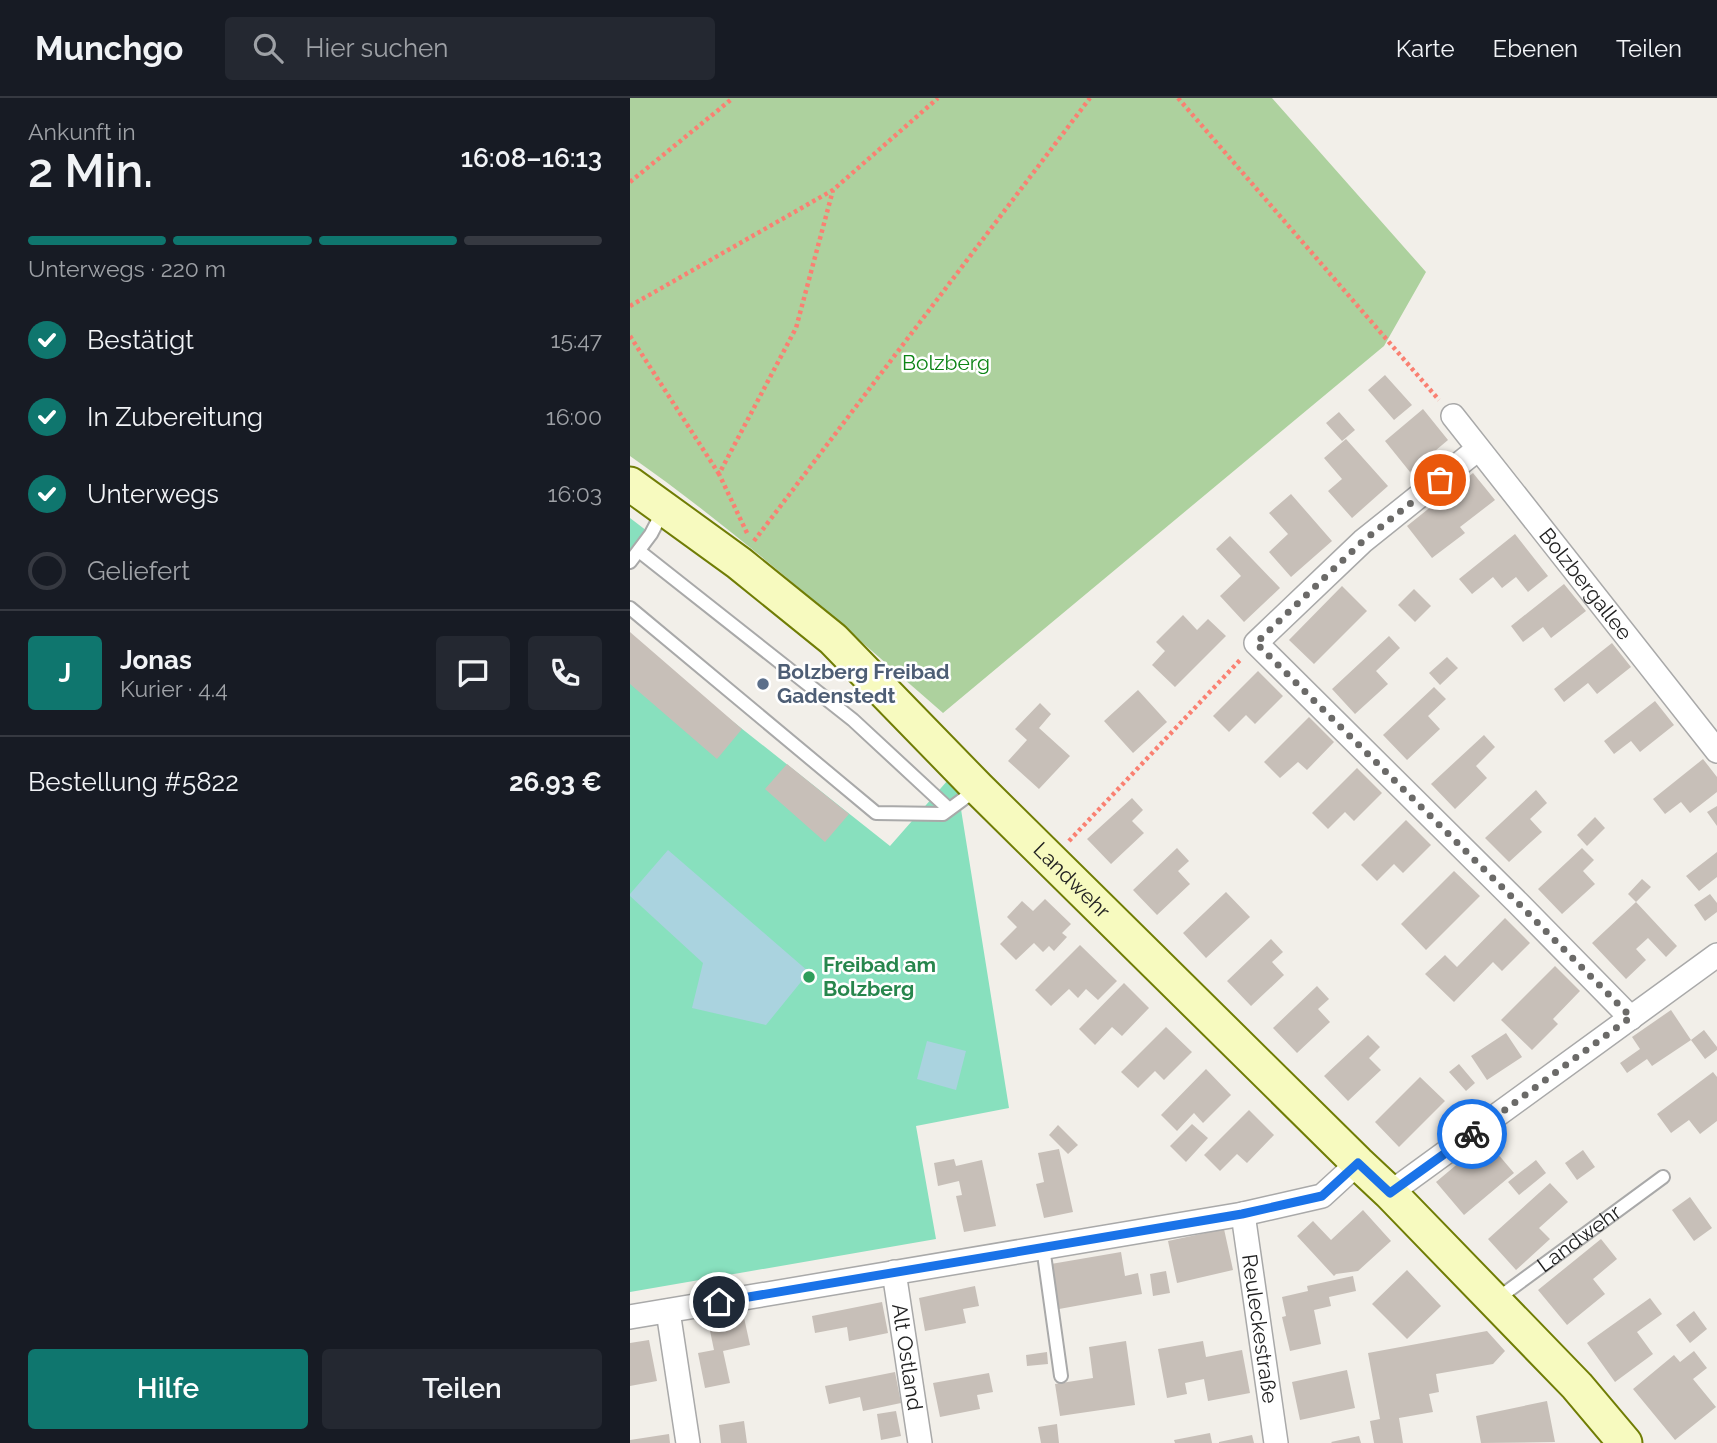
<!DOCTYPE html>
<html lang="de">
<head>
<meta charset="utf-8">
<style>
  body { margin:0; font-family:Raleway,sans-serif; background:#242831; color:#f1f3f6; height:100vh; display:flex; flex-direction:column; font-size:26px; white-space:nowrap }
  * { box-sizing:border-box; margin:0 }
  p { font-size:23px; color:#9ea1a6 }
  .icon { flex:none; width:38px; height:38px; fill:none; stroke:currentColor; stroke-width:2; stroke-linecap:round; stroke-linejoin:round }
  .map { position:relative; flex:1; overflow:hidden }
  .side { display:flex; flex-direction:column; background:#171b24; width:630px }
  .side>* { flex:none }
  .pin { position:absolute; display:grid; place-items:center; width:60px; height:60px; color:#fff; margin:-30px; border:4px solid #fff; border-radius:50%; box-shadow:0 2px 7px #0007 }
  .courier { position:absolute; display:grid; place-items:center; width:70px; height:70px; margin:-35px; border:5px solid #1a73e8; border-radius:50%; background:#fff; color:#222; box-shadow:0 2px 9px #0007 }
  .headline em { font-style:normal; font-weight:600 }
  .headline div { display:flex; flex-direction:column-reverse }
  .headline { display:flex; align-items:center; justify-content:space-between; height:119px; padding:0 28px }
  h1 { font-size:46px; font-weight:600; line-height:52px }
  .bar { display:grid; grid-template-columns:repeat(4,1fr); gap:10px 7px; align-content:center; height:84px; padding:0 28px }
  .bar i { height:9px; border-radius:5px; background:#363941 }
  .bar .selected { background:#0f766e }
  .bar p { grid-column:span 4 }
  .line { display:flex; align-items:center; gap:18px; padding:0 28px; border-top:2px solid #363941 }
  .line div { flex:1 }
  .round { display:grid; place-items:center; flex:none; width:74px; height:74px; border-radius:7px; background:#242831 }
  ol { padding:0 28px; list-style:none }
  li { display:flex; align-items:center; gap:21px; height:77px }
  li p { margin-inline-start:auto }
  li .icon { padding:7px; border-radius:50%; background:#0f766e; color:#fff; stroke-width:4 }
  li:last-child { color:#9ea1a6 }
  li i { width:38px; height:38px; border:4px solid #363941; border-radius:50% }
  .action { display:flex; gap:14px; margin-top:auto; padding:14px 28px }
  .action a { flex:1; height:80px; border-radius:7px; background:#0f766e; color:#fff; font-size:28px; font-weight:600; line-height:80px; text-align:center }
  .action a+a { background:#242831; color:#f1f3f6 }
  header { display:flex; align-items:center; gap:42px; box-sizing:border-box; height:98px; padding:0 35px; background:#171b24; border-bottom:2px solid #363941 }
  header strong { font-size:33px }
  nav { display:flex; gap:38px; margin-inline-start:auto; font-size:24px }
  .search { width:490px; height:63px; background:#242831; display:flex; align-items:center; gap:18px; box-sizing:border-box; padding:0 24px; border-radius:7px; color:#9ea1a6; font-size:26px }
  main { display:flex; flex:1; min-height:0 }
  .map>svg:first-child { display:block }
  .forest { fill:#add19e }
  .pitch { fill:#88e0be }
  .water { fill:#aad3df }
  .building { fill:#c7bfb8 }
  .lines { fill:none; stroke-linecap:round; stroke-linejoin:round }
  .lane-casing { stroke:#a9a9a9; stroke-width:16 }
  .street-casing { stroke:#a9a9a9; stroke-width:26 }
  .secondary-casing { stroke:#707d05; stroke-width:37 }
  .path { stroke:#fa8072; stroke-width:4.5; stroke-dasharray:3.5 3.5; stroke-linecap:butt }
  .lane { stroke:#fff; stroke-width:12 }
  .street { stroke:#fff; stroke-width:23 }
  .secondary { stroke:#f7fabf; stroke-width:33 }
  .done { stroke:#6b6a68; stroke-width:7; stroke-dasharray:0 12.6 }
  .route { stroke:#1a73e8; stroke-width:9 }
  .service-dot { fill:#5c6f8a; stroke:#fff; stroke-width:2.5 }
  .leisure-dot { fill:#2e9e5b; stroke:#fff; stroke-width:2.5 }
  .labels { text-anchor:middle; stroke-width:5; stroke-linejoin:round; paint-order:stroke }
  .park-label { font-size:21px; fill:#0c8416; stroke:#fff }
  .street-label { font-size:21px; fill:#222; stroke:#fff }
  .service-label { font-size:21px; font-weight:bold; fill:#4e5e75; stroke:#fff; text-anchor:start }
  .leisure-label { font-size:21px; font-weight:bold; fill:#27864d; stroke:#fff; text-anchor:start }
</style>
</head>
<body>
<header>
<strong>Munchgo</strong>
<div class="search"><svg class="icon" aria-label="search" viewBox="0 0 24 24"><circle cx="10" cy="10" r="6"/><path d="M15 15l6 6"/></svg>Hier suchen</div>
<nav><a>Karte</a><a>Ebenen</a><a>Teilen</a></nav>
</header>
<main>
<section class="side">
<div class="headline"><div><h1>2 Min.</h1><p>Ankunft in</p></div><em>16:08–16:13</em></div>
<div class="bar"><i class="selected"></i><i class="selected"></i><i class="selected"></i><i></i><p>Unterwegs · 220 m</p></div>
<ol>
<li><svg class="icon" aria-label="check" viewBox="0 0 24 24"><path d="M5 12l5 5 9-10"/></svg>Bestätigt<p>15:47</p></li>
<li><svg class="icon" aria-label="check" viewBox="0 0 24 24"><path d="M5 12l5 5 9-10"/></svg>In Zubereitung<p>16:00</p></li>
<li><svg class="icon" aria-label="check" viewBox="0 0 24 24"><path d="M5 12l5 5 9-10"/></svg>Unterwegs<p>16:03</p></li>
<li><i></i>Geliefert</li>
</ol>
<div class="line" style="height:126px"><b class="round" style="background:#0f766e;color:#fff">J</b><div><b>Jonas</b><p>Kurier · 4.4</p></div><a class="round"><svg class="icon" aria-label="chat" viewBox="0 0 24 24"><path d="M4 5h16v11H9l-5 4z"/></svg></a><a class="round"><svg class="icon" aria-label="phone" viewBox="0 0 24 24"><path d="M5 4h4l2 5-3 2q2 4 5 5l2-3 5 2v4C11 20 4 13 5 4z"/></svg></a></div>
<div class="line" style="height:91px"><div>Bestellung #5822</div><b>26.93 €</b></div>
<div class="action"><a>Hilfe</a><a>Teilen</a></div>
</section>
<div class="map">
<svg width="1087" height="1345" viewBox="0 0 1087 1345">
  <rect width="100%" height="100%" fill="#f2efe9"/>
  <!-- forest -->
  <path class="forest" d="M0,0H642L796,174L754,248L313,615C211,526 111,436 0,358Z"/>
  <!-- pitch -->
  <path class="pitch" d="M0,420L17,433L0,453Z
    M0,542L260,748L325,674L379,1010L286,1028L306,1141L0,1194Z"/>
  <!-- water -->
  <path class="water" d="M38,752L179,874L136,927L62,910L73,865L0,798V796Z
    M297,943L336,953L326,992L287,981Z"/>
  <!-- building -->
  <path class="building" d="M755,277L782,307L764,322L738,292Z
    M793,311L818,342L780,374L755,343Z
    M709,314L725,332L712,343L696,325Z
    M716,341L758,388L722,420L698,393L712,381L694,360Z
    M843,375L865,402L830,429L835,435L802,460L777,428Z
    M661,396L702,443L661,479L639,454L658,436L639,415Z
    M885,436L918,478L898,494L886,479L872,490L863,479L842,496L829,481Z
    M600,438L650,490L614,524L590,498L611,478L586,451Z
    M934,486L956,513L921,540L913,529L893,544L881,528Z
    M712,488L737,513L684,566L659,542Z
    M784,491L801,508L785,524L768,507Z
    M553,517L567,532L578,521L596,538L545,589L522,567L535,553L526,544Z
    M0,534L112,631L87,661L0,586Z
    M759,538L770,550L746,573L758,586L725,616L702,591Z
    M982,545L1001,569L967,596L958,585L934,604L924,591Z
    M817,559L828,570L810,587L799,575Z
    M628,573L653,598L625,626L616,617L599,634L583,618Z
    M804,589L816,601L798,618L810,631L777,662L753,637Z
    M508,592L537,624L503,655L474,623Z
    M1025,603L1044,627L1010,654L1001,643L984,656L974,643Z
    M410,605L421,616L409,630L440,658L409,691L378,663L397,642L385,631Z
    M679,619L704,644L677,672L668,664L650,680L634,664Z
    M854,637L865,649L846,668L857,680L825,711L801,686Z
    M1073,661L1087,679V694L1060,715L1051,704L1035,716L1023,701Z
    M157,666L219,716L195,744L135,691Z
    M727,670L752,695L724,723L715,714L698,731L682,715Z
    M906,692L917,705L900,721L912,734L879,764L855,740Z
    M502,700L513,712L502,723L514,735L481,766L457,741Z
    M1087,708V728L1077,714Z
    M965,719L975,730L957,748L947,737Z
    M776,722L801,747L773,775L764,766L747,783L731,767Z
    M547,750L559,763L548,773L560,786L527,817L503,792Z
    M952,750L964,762L953,773L965,786L932,816L908,791Z
    M1087,754V779L1069,793L1056,778Z
    M824,773L850,798L796,852L771,826Z
    M1012,781L1021,789L1006,804L998,796Z
    M596,794L620,819L576,860L553,835Z
    M1080,796L1087,805V814L1075,823L1064,807Z
    M415,801L441,826L432,835L437,839L424,853L419,848L413,854L404,845L386,862L370,846L387,829L377,819L392,803L403,813Z
    M1006,804L1047,848L1036,859L1018,840L1006,851L1016,862L996,881L962,845Z
    M875,820L900,845L872,873L863,864L824,904L795,876L815,857L827,869Z
    M641,841L653,854L642,864L654,877L621,908L597,883Z
    M450,847L487,883L468,902L456,891L448,900L439,891L421,908L405,892Z
    M925,868L950,893L923,921L928,926L902,952L871,922Z
    M494,885L519,910L492,938L482,929L465,947L449,931Z
    M687,888L699,901L688,911L700,924L667,955L643,930Z
    M1041,912L1061,942L1074,932L1087,949V952L1075,961L1061,942L1022,968L1017,961L997,975L990,965L1010,951L1002,939Z
    M536,929L562,954L534,982L525,973L508,990L491,974Z
    M876,935L892,959L857,982L841,958Z
    M738,937L750,949L739,960L751,972L718,1003L694,978Z
    M829,966L845,985L836,993L819,974Z
    M576,971L601,997L573,1025L564,1015L547,1033L531,1017Z
    M1083,974L1087,979V1023L1070,1036L1059,1022L1041,1035L1027,1016Z
    M790,979L815,1003L769,1049L745,1024Z
    M619,1012L644,1037L617,1065L607,1056L590,1073L574,1057Z
    M562,1026L578,1040L556,1064L540,1048Z
    M428,1027L448,1047L438,1056L419,1037Z
    M856,1042L884,1075L834,1117L806,1084Z
    M429,1051L443,1114L414,1120L406,1086L414,1084L408,1055Z
    M953,1052L965,1069L947,1082L935,1065Z
    M324,1061L326,1068L352,1062L366,1128L334,1134L326,1098L332,1097L329,1083L308,1088L304,1065Z
    M906,1062L916,1075L889,1097L878,1084Z
    M920,1085L938,1104L909,1130L920,1141L886,1172L858,1141Z
    M1060,1099L1082,1130L1064,1143L1042,1112Z
    M733,1112L761,1143L728,1173L706,1176L704,1178L667,1138L683,1123L701,1142Z
    M594,1131L603,1172L547,1185L538,1143Z
    M971,1141L987,1161L963,1181L975,1196L937,1227L908,1192Z
    M491,1154L495,1178L508,1175L512,1196L429,1211L421,1166Z
    M777,1172L811,1208L777,1241L742,1206Z
    M536,1173L540,1195L523,1198L520,1176Z
    M723,1178L726,1193L699,1199L701,1208L684,1212L691,1246L660,1253L652,1219L656,1218L652,1199L678,1193L677,1188Z
    M345,1188L349,1208L333,1211L336,1225L295,1233L289,1200Z
    M1020,1200L1032,1216L1007,1234L1023,1256L985,1284L957,1245Z
    M252,1204L258,1235L219,1243L217,1229L185,1235L182,1218Z
    M1064,1213L1077,1231L1060,1245L1046,1227Z
    M113,1215L120,1247L93,1253L100,1285L75,1290L68,1255L84,1252L78,1223Z
    M857,1233L875,1253L863,1266L806,1276L809,1294L799,1296L803,1314L769,1320L773,1345H744L740,1323L750,1321L738,1255Z
    M19,1242L27,1283L0,1288V1245Z
    M496,1243L505,1307L430,1318L425,1286L463,1280L459,1249Z
    M573,1243L576,1259L612,1252L620,1295L578,1303L574,1281L555,1285L557,1296L537,1300L528,1251Z
    M1064,1253L1077,1270L1063,1281L1086,1309L1045,1342L1003,1291L1044,1257L1050,1264Z
    M417,1254L418,1266L397,1268L396,1257Z
    M717,1272L725,1310L670,1322L662,1284Z
    M265,1274L271,1305L233,1313L230,1299L199,1306L195,1288Z
    M359,1275L363,1294L347,1297L350,1311L310,1319L303,1285Z
    M917,1303L925,1344L851,1345L846,1318Z
    M266,1313L271,1338L251,1342L247,1316Z
    M114,1323L117,1345H91L89,1327Z
    M427,1326L429,1345H411L408,1329Z
    M580,1335L582,1345H545L544,1342Z
    M39,1336L40,1345H0V1342Z
    M622,1337L624,1345H589V1344Z
    M729,1338L731,1345H702L701,1344Z"/>
  <g class="lines">
    <!-- lane casing -->
    <g class="lane-casing">
      <g id="lane">
        <path d="M9,453L223,622L319,711"/>
        <path d="M0,464L21,436L34,411"/>
        <path d="M0,510L246,715L313,716L347,691"/>
        <path d="M413,1149L431,1278"/>
        <path id="s1" d="M867,1201L1033,1079"/>
      </g>
    </g>
    <!-- street casing -->
    <g class="street-casing">
      <g id="street">
        <path id="s2" d="M823,318L1087,653"/>
        <path d="M848,351L733,443L626,545L888,805L1001,920"/>
        <path d="M760,1095L1087,857"/>
        <path id="s3" d="M613,1116L646,1345"/>
        <path id="s4" d="M264,1174L290,1345"/>
        <path d="M38,1213L58,1345"/>
        <path d="M0,1219L613,1116L692,1098L728,1065"/>
      </g>
    </g>
    <!-- secondary casing -->
    <g class="secondary-casing">
      <g id="secondary">
        <path id="s5" d="M0,386L109,465L203,541L348,690L728,1065L760,1095L947,1288L995,1345"/>
      </g>
    </g>
    <!-- path -->
    <path class="path" d="M548,0L809,302
      M0,84L103,0
      M0,208L203,92L308,0
      M0,238L89,376
      M117,435L89,376L166,230L203,92
      M124,443L460,0
      M439,743L611,561"/>
    <!-- lane -->
    <use href="#lane" class="lane"/>
    <!-- street -->
    <use href="#street" class="street"/>
    <!-- secondary -->
    <use href="#secondary" class="secondary"/>
  </g>
  <g class="lines">
    <!-- done -->
    <path class="done" d="M810,382L733,443L626,545L888,805L1001,919L842,1036"/>
    <!-- route -->
    <path class="route" d="M89,1204L612,1116L692,1098L728,1065L760,1095L842,1036"/>
  </g>
  <!-- markers -->
  <circle class="service-dot" cx="133" cy="586" r="7"/>
  <circle class="leisure-dot" cx="179" cy="879" r="7"/>
  <g class="labels">
    <!-- park labels -->
    <g class="park-label">
      <text x="316" y="272">Bolzberg</text>
    </g>
    <!-- street labels -->
    <g class="street-label">
      <text dy="7" stroke="none"><textPath href="#s2" startOffset="214">Bolzbergallee</textPath></text>
      <text dy="7" stroke="none"><textPath href="#s5" startOffset="595">Landwehr</textPath></text>
      <text dy="7" stroke="none"><textPath href="#s1" startOffset="102">Landwehr</textPath></text>
      <text dy="7" stroke="none"><textPath href="#s3" startOffset="116">Reuleckestraße</textPath></text>
      <text dy="7" stroke="none"><textPath href="#s4" startOffset="86">Alt Ostland</textPath></text>
    </g>
    <!-- service labels -->
    <g class="service-label">
      <text x="147" y="581">Bolzberg Freibad<tspan x="147" dy="24">Gadenstedt</tspan></text>
    </g>
    <!-- leisure labels -->
    <g class="leisure-label">
      <text x="193" y="874">Freibad am<tspan x="193" dy="24">Bolzberg</tspan></text>
    </g>
  </g>
</svg>
<div class="pin" style="left:810px;top:382px;background:#ea580c"><svg class="icon" aria-label="bag" viewBox="0 0 24 24"><path d="M5 8h14l-1 12H6zM9 8a3 3 0 0 1 6 0"/></svg></div>
<div class="pin" style="left:89px;top:1204px;background:#1f2937"><svg class="icon" aria-label="home" viewBox="0 0 24 24"><path d="M3 11l9-7 9 7M6 9v11h12V9"/></svg></div>
<div class="courier" style="left:842px;top:1036px"><svg class="icon" aria-label="bike" viewBox="0 0 24 24"><circle cx="6" cy="16" r="4"/><circle cx="18" cy="16" r="4"/><path d="M6 16l4-8h5l3 8M10 8l3 8H6M13 5h3"/></svg></div>
</div>
</main>
</body>
</html>
